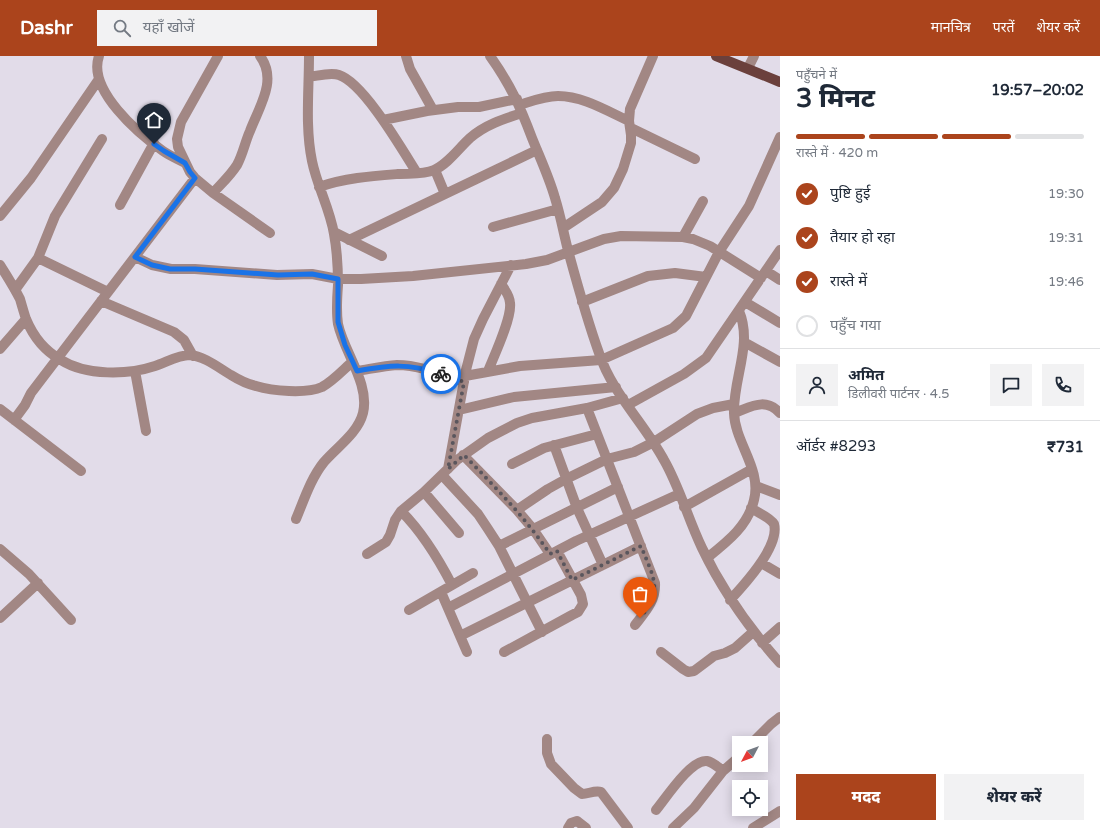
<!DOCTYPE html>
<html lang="hi">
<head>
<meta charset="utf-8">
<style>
  body { margin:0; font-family:"Varela Round","Noto Sans Devanagari",sans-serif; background:#f2f2f3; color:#1f2937; height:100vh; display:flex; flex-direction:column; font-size:15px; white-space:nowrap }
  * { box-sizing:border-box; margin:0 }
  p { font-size:13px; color:#747a83 }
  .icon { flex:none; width:22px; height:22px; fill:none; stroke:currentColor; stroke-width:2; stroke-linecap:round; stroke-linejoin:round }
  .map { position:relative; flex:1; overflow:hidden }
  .side { display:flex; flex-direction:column; background:#fff; width:320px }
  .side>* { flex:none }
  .needle { width:26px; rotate:229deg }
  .controls { position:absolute; left:732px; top:680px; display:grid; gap:8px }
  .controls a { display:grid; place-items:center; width:36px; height:36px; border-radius:0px; background:#fff; box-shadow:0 2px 10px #0003; font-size:20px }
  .pin { position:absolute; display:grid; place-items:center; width:34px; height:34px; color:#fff; margin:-41px -17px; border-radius:50% 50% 50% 0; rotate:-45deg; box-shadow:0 0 4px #0007 }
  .pin .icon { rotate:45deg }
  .courier { position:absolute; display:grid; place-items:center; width:40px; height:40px; margin:-20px; border:3px solid #1a73e8; border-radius:50%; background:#fff; color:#222; box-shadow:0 1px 5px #0007 }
  .overview em { font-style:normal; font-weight:800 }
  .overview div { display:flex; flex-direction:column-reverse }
  .overview { display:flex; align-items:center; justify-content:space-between; height:68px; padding:0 16px }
  h1 { font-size:26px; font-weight:800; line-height:30px }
  .bar { display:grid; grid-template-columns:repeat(4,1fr); gap:6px 4px; align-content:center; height:48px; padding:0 16px }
  .bar i { height:5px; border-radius:3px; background:#e0e1e3 }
  .bar .current { background:#ab441c }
  .bar p { grid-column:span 4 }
  .line { display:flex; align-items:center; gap:10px; padding:0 16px; border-top:1px solid #e0e1e3 }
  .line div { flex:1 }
  .round { display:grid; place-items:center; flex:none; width:42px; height:42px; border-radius:0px; background:#f2f2f3 }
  ol { padding:0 16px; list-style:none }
  li { display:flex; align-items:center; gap:12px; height:44px }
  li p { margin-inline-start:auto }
  li .icon { padding:4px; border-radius:50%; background:#ab441c; color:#fff; stroke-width:4 }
  li:last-child { color:#747a83 }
  li i { width:22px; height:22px; border:2px solid #e0e1e3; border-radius:50% }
  .button { display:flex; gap:8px; margin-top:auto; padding:8px 16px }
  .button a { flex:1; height:46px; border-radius:0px; background:#ab441c; color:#fff; font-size:16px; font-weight:800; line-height:46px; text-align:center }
  .button a+a { background:#f2f2f3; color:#1f2937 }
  header { display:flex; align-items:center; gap:24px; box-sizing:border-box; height:56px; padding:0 20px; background:#ab441c; color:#fff }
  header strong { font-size:19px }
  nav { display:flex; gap:22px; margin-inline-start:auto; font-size:14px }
  .search { width:280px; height:36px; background:#f2f2f3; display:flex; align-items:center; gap:10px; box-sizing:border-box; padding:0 14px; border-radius:0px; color:#747a83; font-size:15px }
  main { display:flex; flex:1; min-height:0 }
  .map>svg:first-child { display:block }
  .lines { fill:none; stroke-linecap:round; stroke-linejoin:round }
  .minor { stroke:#a28784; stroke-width:10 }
  .major { stroke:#6b403c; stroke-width:10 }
  .done { stroke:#5a565d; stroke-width:4; stroke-dasharray:0 7.2 }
  .route { stroke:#1a73e8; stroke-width:5 }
</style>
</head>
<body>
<header>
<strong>Dashr</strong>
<div class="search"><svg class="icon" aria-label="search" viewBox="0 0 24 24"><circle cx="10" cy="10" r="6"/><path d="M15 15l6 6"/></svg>यहाँ खोजें</div>
<nav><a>मानचित्र</a><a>परतें</a><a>शेयर करें</a></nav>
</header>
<main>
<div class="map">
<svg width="780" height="772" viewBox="0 0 780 772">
  <rect width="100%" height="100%" fill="#e2dce9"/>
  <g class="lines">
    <!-- minor -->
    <path class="minor" d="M99,0C87,34 139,78 163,95C170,100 178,103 185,107
      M218,0L181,66L177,83L178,91L190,116L195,122L213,137L270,177
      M406,0L410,13L433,54
      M490,0C510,28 520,50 532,82C540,102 549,121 555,142C561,161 564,180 569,198C578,231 587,264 599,297C612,337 644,367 664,404C680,432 688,463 702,492C722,534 749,572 780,607
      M748,12L754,0
      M309,21C318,20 330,16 339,19C364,27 403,95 417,117
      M519,49C532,45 545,40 558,40C583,40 607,55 629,65
      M383,64L427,55L458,51H479L517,43
      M631,72L695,103
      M435,114L445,138
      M319,131C344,122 372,120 398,118C409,117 423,119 434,114C448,108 459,92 470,82C485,69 503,63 522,57
      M213,137C221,128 230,120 237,109C243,98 245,86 250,75C259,51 278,24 260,0
      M120,149L154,87
      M0,160L31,122L99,23
      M493,171L558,153
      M563,172L602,146L614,132L623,113L631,87V79L629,65L630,53L653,0
      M334,176L382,200
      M683,181L703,145
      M349,184L537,94
      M135,201L152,209L171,213H195L277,219L312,218L338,223H361L413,220L526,208L547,204L604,183L621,180L683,181L693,183L710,190L761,222
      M38,202L108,236
      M0,209C7,220 14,231 20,243C22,250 24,257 26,263C33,280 45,295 61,304C86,320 128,319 155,310C167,306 178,299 190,299C204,300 219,312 231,319C239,324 247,328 256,330C272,335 306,338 322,331C333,325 343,314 352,306
      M766,215L780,224
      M15,234L38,202L55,160L102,83
      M101,245L174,276L184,284L193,300
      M582,246L648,220L675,217L706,221
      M745,246L780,267
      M744,286L780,306
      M0,293L26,263
      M135,315L146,375
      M357,315C370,313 384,310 397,309C420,309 443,319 464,326
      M488,315C494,300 512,262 510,247C510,240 505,234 501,228
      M465,320L520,310L601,304L673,272L686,260L719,196L749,150L780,81
      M628,349L684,318L706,302L780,194
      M587,352L655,527C656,545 645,556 635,569
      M0,353L81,415
      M459,354L514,341L616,331
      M734,357C751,351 765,341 780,357
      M14,364L25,349L31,337L195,122
      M554,389L577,452L603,509
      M463,399L517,454L533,473L550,498
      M512,408L544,392L597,378
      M448,413L466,314L474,283L483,263L511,209
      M442,419L478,458L488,473L499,490L542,576
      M756,430L780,439
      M424,436L459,477
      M684,451L752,413
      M517,454L548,433L566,423L607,403L634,396L654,386L697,358L713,352L734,348
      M401,455C423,477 438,502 452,529
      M296,463C304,444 311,422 324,406C337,391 358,377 363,357C370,328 344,296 338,268C336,255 337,242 338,229C338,212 337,194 334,178C330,153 317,130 312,105C305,71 309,35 309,0
      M499,490L618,431
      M0,493L29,518L71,564
      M367,498L386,486L390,479L395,464L401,455L424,436L457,404L488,382L517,367L532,362L587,352L623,342
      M707,502C727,486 748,470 754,444C762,413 735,387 734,357C733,322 753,288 739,255
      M763,508L780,518
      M441,536L467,596
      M730,544C744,529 780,490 774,468C770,461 758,457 751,452
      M448,552L576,485L679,438
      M409,554L473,517
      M0,562L38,527
      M460,580L641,490
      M762,587L780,571
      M504,596L572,559L578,556L583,548L581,539L557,495
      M661,596L683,613L688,616L694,615L714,600L725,597L735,592L753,576
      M547,683V697L551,708L574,732L582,738C588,738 595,734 601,736L628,772
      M752,687L771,668L780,661
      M656,754C666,742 691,703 707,705C713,706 719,712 723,715
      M568,772L571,767L577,765L586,772
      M673,772L694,752L723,715L739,701
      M753,772L780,755"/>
    <!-- major -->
    <path class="major" d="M716,0L780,26"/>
  </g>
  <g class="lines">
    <!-- done -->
    <path class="done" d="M441,318L464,326L448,413L464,399C496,432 524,460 550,498L557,495L572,524L641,490C653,521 664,533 640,562"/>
    <!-- route -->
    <path class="route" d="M154,88L164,95L185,107L190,116L195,122L135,201L152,209L170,213H195L278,219L312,218L338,223V266L345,289L357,315C391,309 407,307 441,318"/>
  </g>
</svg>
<div class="controls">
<a><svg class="needle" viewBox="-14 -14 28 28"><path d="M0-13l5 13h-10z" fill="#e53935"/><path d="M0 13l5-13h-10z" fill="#747a83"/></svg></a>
<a><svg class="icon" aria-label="locate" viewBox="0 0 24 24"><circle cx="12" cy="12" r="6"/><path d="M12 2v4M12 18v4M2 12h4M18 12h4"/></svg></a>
</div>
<div class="pin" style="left:640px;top:562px;background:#ea580c"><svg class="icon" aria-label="bag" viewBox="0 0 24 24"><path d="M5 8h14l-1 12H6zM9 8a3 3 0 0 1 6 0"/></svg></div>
<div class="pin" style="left:154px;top:88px;background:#1f2937"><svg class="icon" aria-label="home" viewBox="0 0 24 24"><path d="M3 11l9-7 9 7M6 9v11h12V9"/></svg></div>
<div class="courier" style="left:441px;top:318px"><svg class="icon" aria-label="bike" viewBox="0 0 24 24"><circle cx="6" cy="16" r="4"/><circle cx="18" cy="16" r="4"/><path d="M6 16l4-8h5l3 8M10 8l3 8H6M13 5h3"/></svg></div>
</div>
<section class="side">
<div class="overview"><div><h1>3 मिनट</h1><p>पहुँचने में</p></div><em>19:57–20:02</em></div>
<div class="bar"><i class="current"></i><i class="current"></i><i class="current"></i><i></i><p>रास्ते में · 420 m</p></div>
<ol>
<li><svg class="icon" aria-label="check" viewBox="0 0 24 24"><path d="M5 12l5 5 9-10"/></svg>पुष्टि हुई<p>19:30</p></li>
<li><svg class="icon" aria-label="check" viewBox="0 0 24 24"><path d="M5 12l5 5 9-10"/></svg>तैयार हो रहा<p>19:31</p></li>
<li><svg class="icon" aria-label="check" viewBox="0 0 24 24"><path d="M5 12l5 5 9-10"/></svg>रास्ते में<p>19:46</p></li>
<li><i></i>पहुँच गया</li>
</ol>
<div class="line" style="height:72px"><a class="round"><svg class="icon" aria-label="person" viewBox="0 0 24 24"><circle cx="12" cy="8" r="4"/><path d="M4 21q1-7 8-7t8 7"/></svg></a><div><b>अमित</b><p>डिलीवरी पार्टनर · 4.5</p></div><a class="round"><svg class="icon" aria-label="chat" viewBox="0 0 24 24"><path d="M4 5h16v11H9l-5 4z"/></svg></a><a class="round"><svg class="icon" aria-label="phone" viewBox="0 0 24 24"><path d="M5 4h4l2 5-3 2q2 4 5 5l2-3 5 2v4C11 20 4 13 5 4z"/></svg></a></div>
<div class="line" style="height:52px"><div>ऑर्डर #8293</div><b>₹731</b></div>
<div class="button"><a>मदद</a><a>शेयर करें</a></div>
</section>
</main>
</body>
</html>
